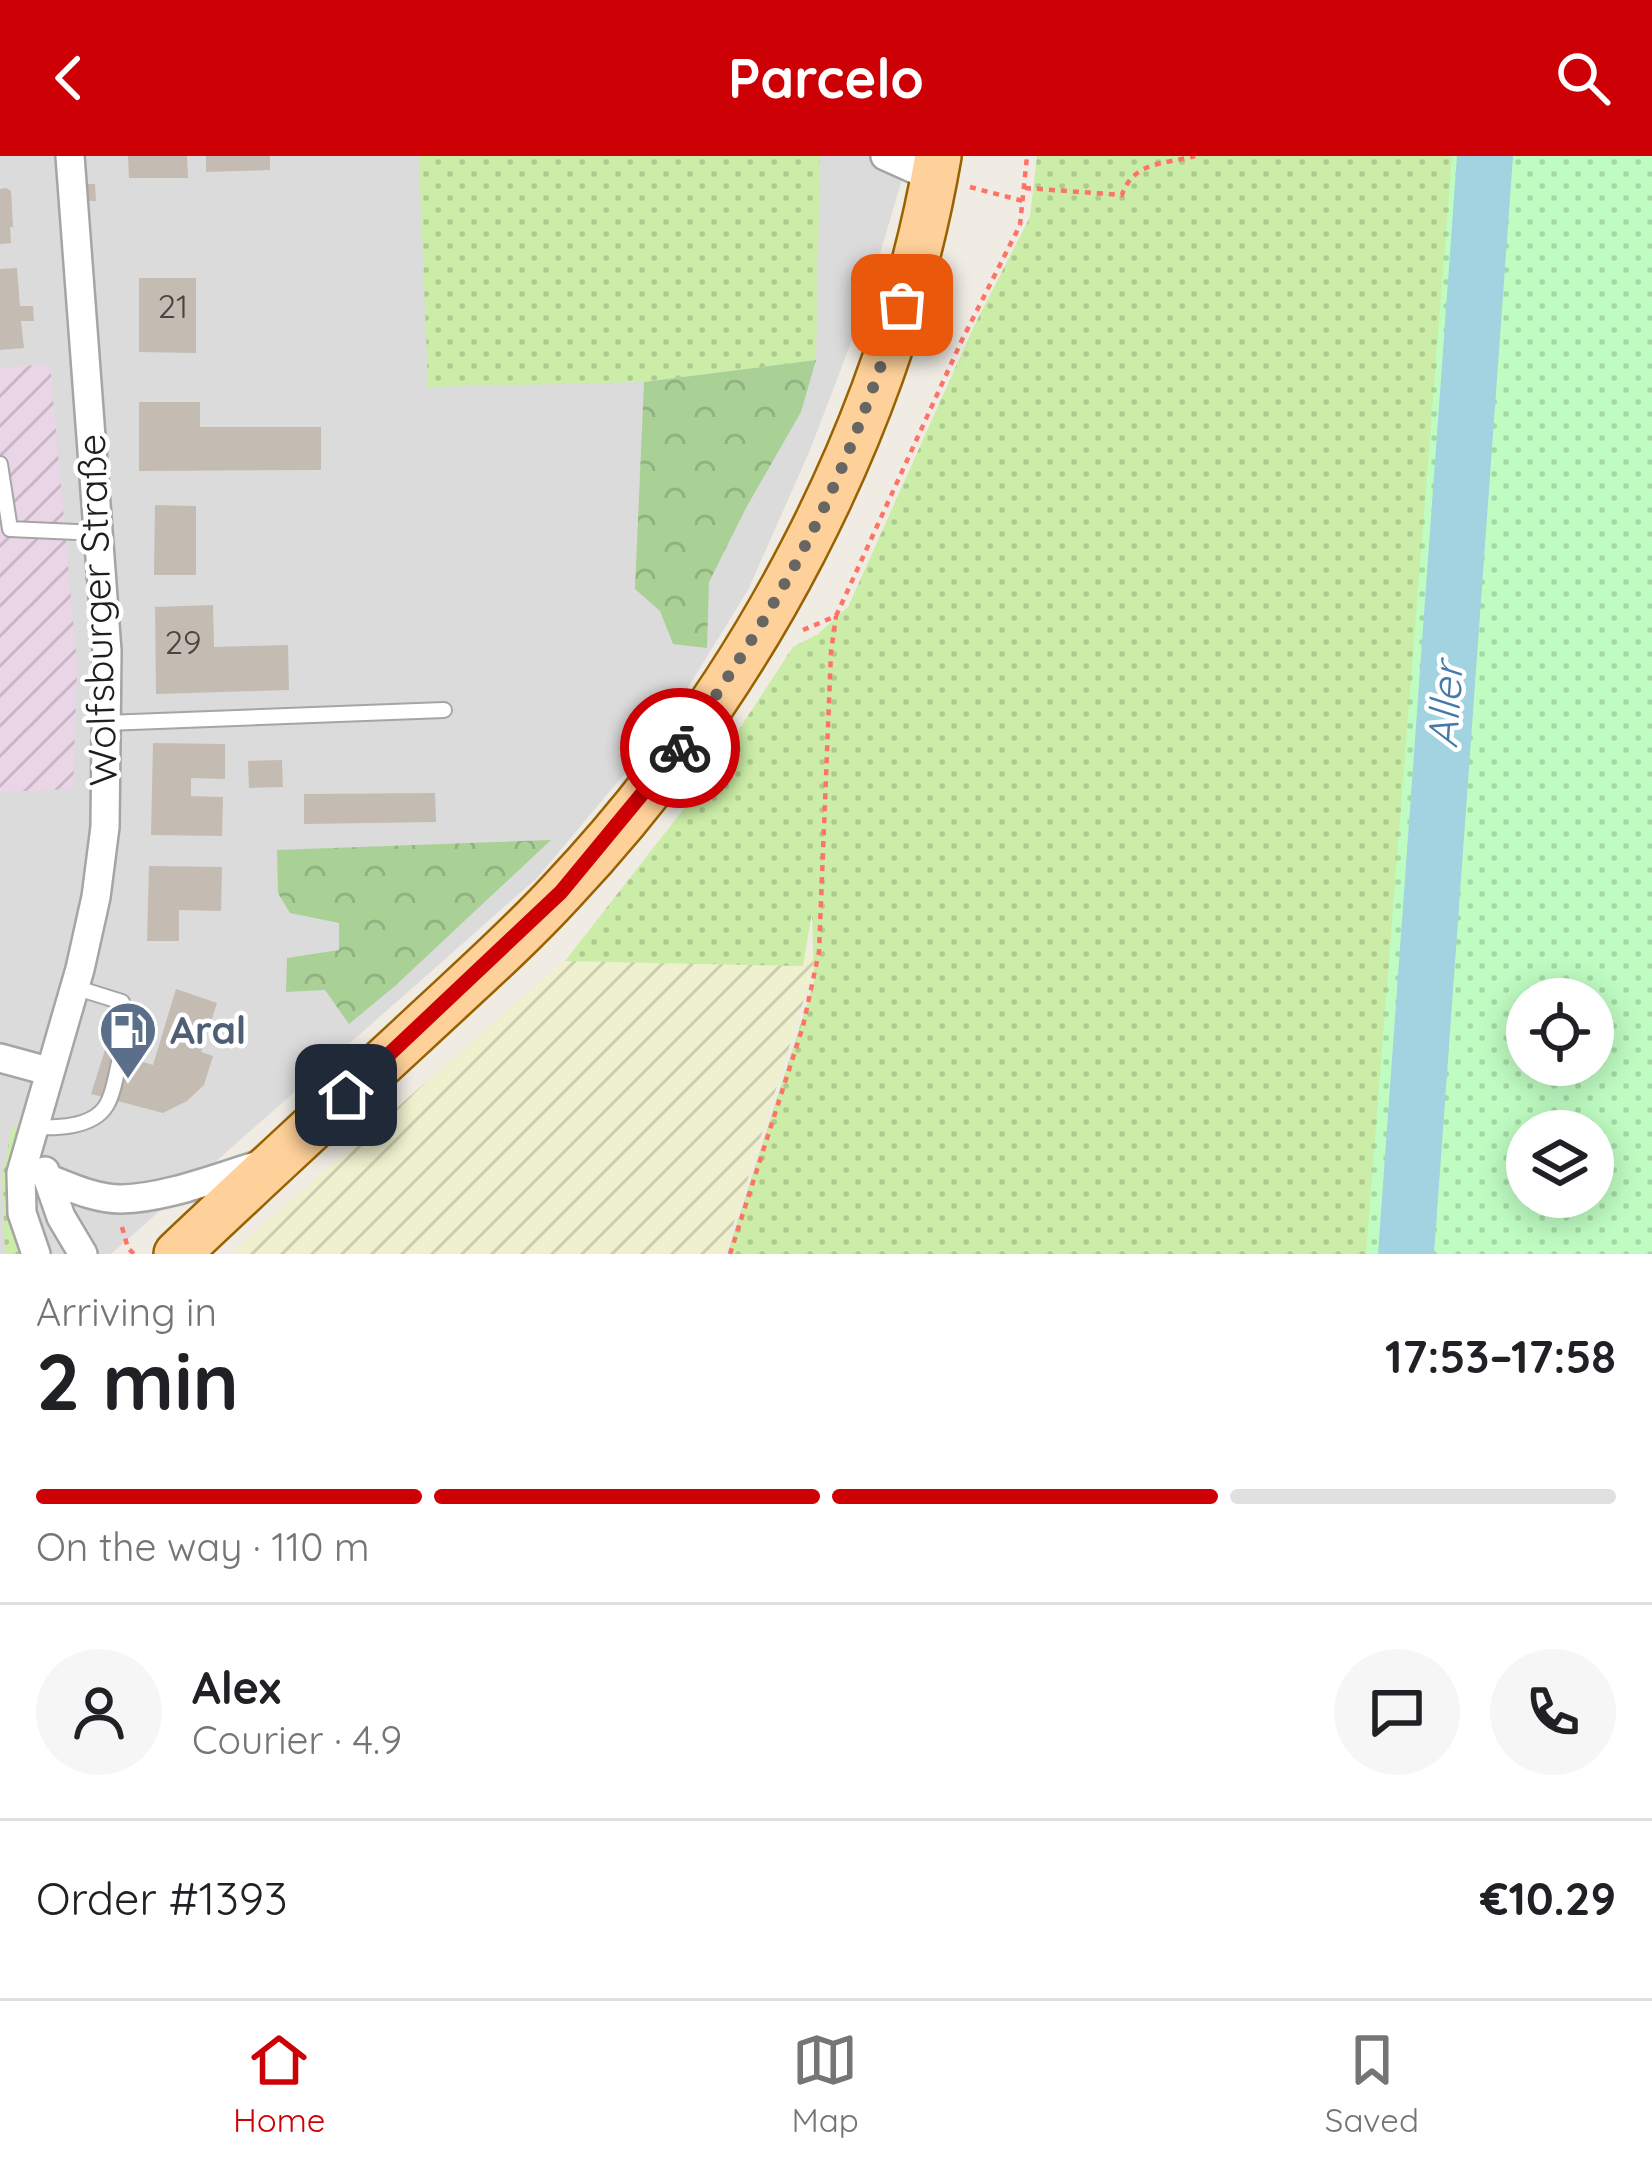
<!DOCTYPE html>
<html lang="en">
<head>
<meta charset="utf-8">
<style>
  body { margin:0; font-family:Quicksand,sans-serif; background:#f6f6f6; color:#202124; height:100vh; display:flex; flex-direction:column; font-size:45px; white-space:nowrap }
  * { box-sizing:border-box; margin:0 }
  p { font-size:39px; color:#757577 }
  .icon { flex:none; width:66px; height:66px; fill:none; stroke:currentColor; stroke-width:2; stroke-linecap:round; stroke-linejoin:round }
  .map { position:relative; height:1098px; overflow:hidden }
  .sheet { display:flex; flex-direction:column; background:#fff; flex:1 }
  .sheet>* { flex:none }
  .controls { position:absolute; left:1506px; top:822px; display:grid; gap:24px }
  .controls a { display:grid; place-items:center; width:108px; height:108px; border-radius:50%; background:#fff; box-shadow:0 6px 30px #0003; font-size:60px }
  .pin { position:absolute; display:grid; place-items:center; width:102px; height:102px; color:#fff; margin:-51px; border-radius:24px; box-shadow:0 6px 18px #0006 }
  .courier { position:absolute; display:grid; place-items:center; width:120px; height:120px; margin:-60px; border:9px solid #cd0005; border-radius:50%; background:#fff; color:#222; box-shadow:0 3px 15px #0007 }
  .headline em { font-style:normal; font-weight:800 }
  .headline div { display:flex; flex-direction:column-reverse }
  .headline { display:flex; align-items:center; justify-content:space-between; height:204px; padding:0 36px }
  h1 { font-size:78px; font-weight:800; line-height:90px }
  .bar { display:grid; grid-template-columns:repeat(4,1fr); gap:18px 12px; align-content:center; height:144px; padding:0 36px }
  .bar i { height:15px; border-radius:9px; background:#e0e0e0 }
  .bar .on { background:#cd0005 }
  .bar p { grid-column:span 4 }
  .line { display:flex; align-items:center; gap:30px; padding:0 36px; border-top:3px solid #e0e0e0 }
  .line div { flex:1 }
  .round { display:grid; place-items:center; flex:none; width:126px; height:126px; border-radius:63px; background:#f6f6f6 }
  header { display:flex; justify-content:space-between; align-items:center; height:156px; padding:0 36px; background:#cd0005; color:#fff; font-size:54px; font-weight:800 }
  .tabs { display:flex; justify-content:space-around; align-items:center; height:168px; border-top:3px solid #e0e0e0; background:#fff; font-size:33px; color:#757577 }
  .tabs a { display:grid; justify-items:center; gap:6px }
  .tabs .on { color:#cd0005 }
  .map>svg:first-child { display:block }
  .residential { fill:#dcdbdb }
  .industrial { fill:url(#industrial-furrows) }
  .farmland { fill:url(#farmland-furrows) }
  .grass { fill:url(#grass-dots) }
  .forest { fill:url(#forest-crowns) }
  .park { fill:url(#park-dots); fill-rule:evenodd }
  .water { fill:#a2d3e0 }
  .building { fill:#c4bbb3 }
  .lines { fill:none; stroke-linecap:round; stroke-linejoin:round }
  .lane-casing { stroke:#a5a5a5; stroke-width:18 }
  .street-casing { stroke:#a5a5a5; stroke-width:32 }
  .primary-casing { stroke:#996200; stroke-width:50 }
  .path { stroke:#ff7266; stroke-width:4.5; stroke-dasharray:6 6; stroke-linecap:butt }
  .lane { stroke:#fff; stroke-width:14 }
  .street { stroke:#fff; stroke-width:27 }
  .primary { stroke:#ffd19a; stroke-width:45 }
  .done { stroke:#686663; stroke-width:12; stroke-dasharray:0 21.6 }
  .route { stroke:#cd0005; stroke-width:15 }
  .labels { text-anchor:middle; stroke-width:9; stroke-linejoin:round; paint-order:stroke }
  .number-label { font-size:33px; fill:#484543 }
  .street-label { font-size:39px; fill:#1e1e1e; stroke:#fff }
  .service-label { font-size:39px; font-weight:bold; fill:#4e5e75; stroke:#fff; text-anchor:start }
  .water-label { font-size:42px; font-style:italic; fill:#437aab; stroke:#fff }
</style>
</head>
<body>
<header><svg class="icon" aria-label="back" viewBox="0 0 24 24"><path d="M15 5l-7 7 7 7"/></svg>Parcelo<svg class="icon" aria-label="search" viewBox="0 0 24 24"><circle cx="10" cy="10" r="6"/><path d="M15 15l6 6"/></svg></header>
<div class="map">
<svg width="1652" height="1098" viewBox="0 0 1652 1098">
  <defs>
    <pattern id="industrial-furrows" width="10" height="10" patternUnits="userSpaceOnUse" patternTransform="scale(3)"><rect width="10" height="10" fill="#e9d5e6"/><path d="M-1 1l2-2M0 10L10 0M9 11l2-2" fill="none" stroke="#c7b6c5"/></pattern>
    <pattern id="farmland-furrows" width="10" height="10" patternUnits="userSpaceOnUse" patternTransform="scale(3)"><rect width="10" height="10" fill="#eef0ce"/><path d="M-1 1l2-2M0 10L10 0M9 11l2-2" fill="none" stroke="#cccdb0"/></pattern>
    <pattern id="grass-dots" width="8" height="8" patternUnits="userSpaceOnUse" patternTransform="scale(3)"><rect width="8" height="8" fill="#cbeda7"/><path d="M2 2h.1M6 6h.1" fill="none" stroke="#aecb8f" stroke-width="1.8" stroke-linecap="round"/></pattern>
    <pattern id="forest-crowns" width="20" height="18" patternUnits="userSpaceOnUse" patternTransform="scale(3)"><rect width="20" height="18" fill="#a9d196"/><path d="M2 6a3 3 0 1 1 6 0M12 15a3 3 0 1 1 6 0" fill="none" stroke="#91b381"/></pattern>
    <pattern id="park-dots" width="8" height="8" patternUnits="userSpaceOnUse" patternTransform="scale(3)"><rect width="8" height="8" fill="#bffcc2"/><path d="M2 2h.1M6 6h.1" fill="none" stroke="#a4d8a6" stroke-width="1.8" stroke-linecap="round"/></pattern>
  </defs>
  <rect width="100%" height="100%" fill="#f0ece4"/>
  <!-- residential -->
  <path class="residential" d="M0,0H909L862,158L810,294L748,434L663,572L537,722L111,1098H0Z"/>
  <!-- industrial -->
  <path class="industrial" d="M50,208L77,509L73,633L0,636V212Z"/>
  <!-- farmland -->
  <path class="farmland" d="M819,796L724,1098H230L564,805Z"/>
  <!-- grass -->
  <path class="grass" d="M419,0H820L816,204L644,226L428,231Z
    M1037,0H1457L1375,1098H727L814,826L812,756L803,810L565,805L704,627L793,491L818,478L848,451L974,170L1030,61Z
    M12,971H21L10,1046L21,1098H5L2,1021Z"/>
  <!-- forest -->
  <path class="forest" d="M816,204L801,256L746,352L709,426L707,492L673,488L660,455L635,433L644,226Z
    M551,684L395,830L349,868L325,834L286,836L287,802L339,794V767L290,757L278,737L277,694Z"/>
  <!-- park -->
  <path class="park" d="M1452,0H1652V1098H1366ZM1527,843H1593V909H1527ZM1527,975H1593V1041H1527Z"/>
  <!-- water -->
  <path class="water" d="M1457,0H1513L1434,1098H1378Z"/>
  <!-- building -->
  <path class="building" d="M128,0H187L188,22H129Z
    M206,0H270V14L206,16Z
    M87,28H95L96,45H88Z
    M6,32L11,35L13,71H10L11,87L0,88V33Z
    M17,112L20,150H33L34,165H21L24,192L0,194V113Z
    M139,122H196V197L139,196Z
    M139,246H200V271H321V314L139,315Z
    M155,349L196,350V419H154Z
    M213,449L214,491L288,489L289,534L156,538L155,451Z
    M153,587L225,588V623L191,622V640L223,641L222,680L151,679Z
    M282,604L283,631L249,632L248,605Z
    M435,637L436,666L304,668V638Z
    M149,710L222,711L221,755L179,754V785H147Z
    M176,833L217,847L201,896L213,900L204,929L187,945L163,957L91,938L105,894L153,909Z"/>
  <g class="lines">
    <!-- lane casing -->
    <g class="lane-casing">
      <path id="lane" d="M0,308L10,373L98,377
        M106,567L444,554
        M33,971C56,972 92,972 106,950C114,938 116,917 120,903C126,882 131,867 122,846L74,831"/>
    </g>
    <!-- street casing -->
    <g class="street-casing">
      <path id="street" d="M885,0L934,22
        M0,902L48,915
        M45,1015L61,1061L83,1098
        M47,1022C70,1031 95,1043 121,1043C167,1042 218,1021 262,1008
        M36,1098L22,1057L21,1017L80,813L96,741L105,671L107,495L70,0"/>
    </g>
    <!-- primary casing -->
    <g class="primary-casing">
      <path id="primary" d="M177,1098C254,1025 332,953 410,881C461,833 514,787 561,736C750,536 891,273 938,0"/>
    </g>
    <!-- path -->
    <path class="path" d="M970,31L1023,45
      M1025,32L1122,39C1133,5 1166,8 1195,0
      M803,474L836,460L962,184L1020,69L1027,0
      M122,1071L128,1092L134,1098
      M730,1098L803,870L819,796L831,496L836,460"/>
    <!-- lane -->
    <use href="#lane" class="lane"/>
    <!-- street -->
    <use href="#street" class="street"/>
    <!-- primary -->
    <use href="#primary" class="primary"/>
  </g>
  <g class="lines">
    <!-- done -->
    <path class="done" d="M680,592C727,524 773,454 810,380C848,306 875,227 902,149"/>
    <!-- route -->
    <path class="route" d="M346,939L561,736L680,592"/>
  </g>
  <!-- icons -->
  <defs>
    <g id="fuel-pin" transform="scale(3)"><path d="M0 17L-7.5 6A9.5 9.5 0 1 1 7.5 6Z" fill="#5c6f8a" stroke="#fff"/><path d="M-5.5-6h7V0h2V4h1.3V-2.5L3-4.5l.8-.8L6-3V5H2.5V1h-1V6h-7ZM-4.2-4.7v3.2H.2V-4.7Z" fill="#fff"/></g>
  </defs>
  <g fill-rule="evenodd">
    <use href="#fuel-pin" x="128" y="874"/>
  </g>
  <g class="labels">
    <!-- number labels -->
    <g class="number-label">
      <text x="173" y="162">21</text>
      <text x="183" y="498">29</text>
    </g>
    <!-- street labels -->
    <g class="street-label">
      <text transform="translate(97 454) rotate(-92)" y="14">Wolfsburger Straße</text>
    </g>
    <!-- service labels -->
    <g class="service-label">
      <text x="170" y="888">Aral</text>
    </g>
    <!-- water labels -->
    <g class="water-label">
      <text transform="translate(1445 549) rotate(-86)" y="15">Aller</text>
    </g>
  </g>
</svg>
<div class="controls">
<a><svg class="icon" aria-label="locate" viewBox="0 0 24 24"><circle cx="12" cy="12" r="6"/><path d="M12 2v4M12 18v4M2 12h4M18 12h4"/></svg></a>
<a><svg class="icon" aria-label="layers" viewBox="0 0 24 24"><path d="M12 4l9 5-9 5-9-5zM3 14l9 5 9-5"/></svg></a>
</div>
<div class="pin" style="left:902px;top:149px;background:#ea580c"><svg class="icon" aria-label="bag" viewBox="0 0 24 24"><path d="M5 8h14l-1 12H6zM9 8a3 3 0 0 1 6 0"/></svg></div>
<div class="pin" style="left:346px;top:939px;background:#1f2937"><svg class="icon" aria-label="home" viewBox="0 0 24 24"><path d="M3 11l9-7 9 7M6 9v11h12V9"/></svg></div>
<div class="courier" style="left:680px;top:592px"><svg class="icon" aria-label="bike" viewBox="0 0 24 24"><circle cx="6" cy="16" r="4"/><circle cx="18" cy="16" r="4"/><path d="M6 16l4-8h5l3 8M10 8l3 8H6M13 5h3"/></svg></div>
</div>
<section class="sheet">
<div class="headline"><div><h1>2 min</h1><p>Arriving in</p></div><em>17:53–17:58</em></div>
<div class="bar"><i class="on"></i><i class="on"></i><i class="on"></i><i></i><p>On the way · 110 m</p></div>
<div class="line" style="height:216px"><a class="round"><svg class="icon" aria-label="person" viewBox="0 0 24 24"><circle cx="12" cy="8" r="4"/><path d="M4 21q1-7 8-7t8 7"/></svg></a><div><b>Alex</b><p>Courier · 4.9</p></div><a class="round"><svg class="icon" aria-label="chat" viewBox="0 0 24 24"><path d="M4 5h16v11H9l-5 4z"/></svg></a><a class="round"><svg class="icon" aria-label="phone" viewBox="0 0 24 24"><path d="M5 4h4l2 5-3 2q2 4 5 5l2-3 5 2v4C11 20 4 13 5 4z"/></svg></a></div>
<div class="line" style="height:156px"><div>Order #1393</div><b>€10.29</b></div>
</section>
<nav class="tabs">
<a class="on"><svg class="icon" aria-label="home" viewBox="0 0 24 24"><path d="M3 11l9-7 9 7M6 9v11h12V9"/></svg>Home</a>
<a><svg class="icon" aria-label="map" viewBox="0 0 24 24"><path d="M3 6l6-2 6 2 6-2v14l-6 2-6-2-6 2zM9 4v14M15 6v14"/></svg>Map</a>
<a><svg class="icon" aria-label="saved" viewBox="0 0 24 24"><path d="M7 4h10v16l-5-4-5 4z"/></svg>Saved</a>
</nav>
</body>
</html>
